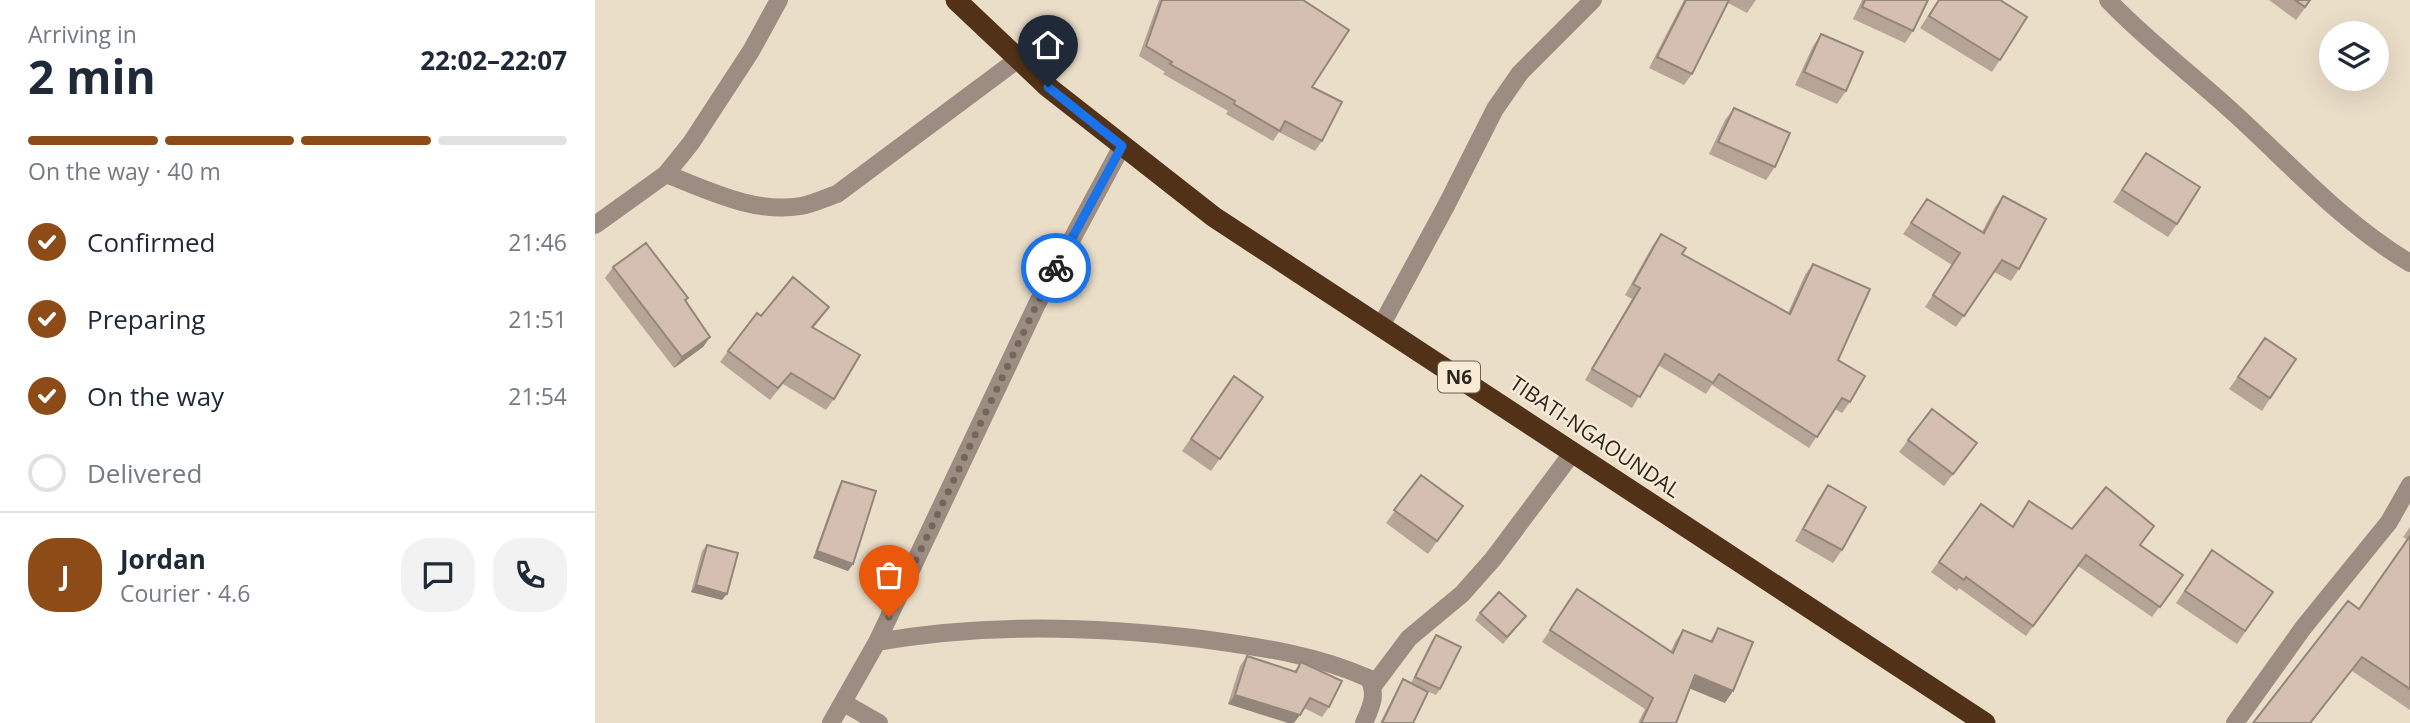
<!DOCTYPE html>
<html lang="en">
<head>
<meta charset="utf-8">
<style>
  body { margin:0; font-family:"Open Sans",sans-serif; background:#f2f2f3; color:#1f2937; height:100vh; display:flex; flex-direction:column; font-size:26px; white-space:nowrap }
  * { box-sizing:border-box; margin:0 }
  p { font-size:23px; color:#747a83 }
  .icon { flex:none; width:38px; height:38px; fill:none; stroke:currentColor; stroke-width:2; stroke-linecap:round; stroke-linejoin:round }
  .map { position:relative; flex:1; overflow:hidden }
  .sheet { display:flex; flex-direction:column; background:#fff; width:595px }
  .sheet>* { flex:none }
  .fabs { position:absolute; left:1724px; top:21px; display:grid; gap:14px }
  .fabs a { display:grid; place-items:center; width:70px; height:70px; border-radius:50%; background:#fff; box-shadow:0 7px 28px #0002; font-size:35px }
  .pin { position:absolute; display:grid; place-items:center; width:60px; height:60px; color:#fff; margin:-72px -30px; border-radius:50% 50% 50% 0; rotate:-45deg; box-shadow:0 0 7px #0007 }
  .pin .icon { rotate:45deg }
  .courier { position:absolute; display:grid; place-items:center; width:70px; height:70px; margin:-35px; border:5px solid #1a73e8; border-radius:50%; background:#fff; color:#222; box-shadow:0 2px 9px #0007 }
  .overview em { font-style:normal; font-weight:700 }
  .overview div { display:flex; flex-direction:column-reverse }
  .overview { display:flex; align-items:center; justify-content:space-between; height:119px; padding:0 28px }
  h1 { font-size:46px; font-weight:700; line-height:52px }
  .bar { display:grid; grid-template-columns:repeat(4,1fr); gap:10px 7px; align-content:center; height:84px; padding:0 28px }
  .bar i { height:9px; border-radius:5px; background:#e0e1e3 }
  .bar .current { background:#8d4b17 }
  .bar p { grid-column:span 4 }
  .line { display:flex; align-items:center; gap:18px; padding:0 28px; border-top:2px solid #e0e1e3 }
  .line div { flex:1 }
  .round { display:grid; place-items:center; flex:none; width:74px; height:74px; border-radius:28px; background:#f2f2f3 }
  ol { padding:0 28px; list-style:none }
  li { display:flex; align-items:center; gap:21px; height:77px }
  li p { margin-inline-start:auto }
  li .icon { padding:7px; border-radius:50%; background:#8d4b17; color:#fff; stroke-width:4 }
  li:last-child { color:#747a83 }
  li i { width:38px; height:38px; border:4px solid #e0e1e3; border-radius:50% }
  main { display:flex; flex:1; min-height:0 }
  .map>svg:first-child { display:block }
  .lines { fill:none; stroke-linecap:round; stroke-linejoin:round }
  .street { stroke:#9d8c81; stroke-width:18 }
  .highway { stroke:#513118; stroke-width:21 }
  .wall { fill:#b6a497 }
  .shaded-wall { fill:#94867b }
  .building { fill:#d4bfb0; stroke:#94867b; stroke-width:2 }
  .done { stroke:#6f685b; stroke-width:7; stroke-dasharray:0 12.6 }
  .route { stroke:#1a73e8; stroke-width:9 }
  .labels { text-anchor:middle; stroke-width:5; stroke-linejoin:round; paint-order:stroke }
  .shield { fill:#f8ebd6; stroke:#696257; stroke-width:2 }
  .shield-label { font-size:19px; font-weight:bold; fill:#2c2820 }
  .street-label { font-size:21px; fill:#2c2820; stroke:#f8ebd6 }
</style>
</head>
<body>
<main>
<section class="sheet">
<div class="overview"><div><h1>2 min</h1><p>Arriving in</p></div><em>22:02–22:07</em></div>
<div class="bar"><i class="current"></i><i class="current"></i><i class="current"></i><i></i><p>On the way · 40 m</p></div>
<ol>
<li><svg class="icon" aria-label="check" viewBox="0 0 24 24"><path d="M5 12l5 5 9-10"/></svg>Confirmed<p>21:46</p></li>
<li><svg class="icon" aria-label="check" viewBox="0 0 24 24"><path d="M5 12l5 5 9-10"/></svg>Preparing<p>21:51</p></li>
<li><svg class="icon" aria-label="check" viewBox="0 0 24 24"><path d="M5 12l5 5 9-10"/></svg>On the way<p>21:54</p></li>
<li><i></i>Delivered</li>
</ol>
<div class="line" style="height:126px"><b class="round" style="background:#8d4b17;color:#fff">J</b><div><b>Jordan</b><p>Courier · 4.6</p></div><a class="round"><svg class="icon" aria-label="chat" viewBox="0 0 24 24"><path d="M4 5h16v11H9l-5 4z"/></svg></a><a class="round"><svg class="icon" aria-label="phone" viewBox="0 0 24 24"><path d="M5 4h4l2 5-3 2q2 4 5 5l2-3 5 2v4C11 20 4 13 5 4z"/></svg></a></div>
</section>
<div class="map">
<svg width="1815" height="723" viewBox="0 0 1815 723">
  <rect width="100%" height="100%" fill="#ebdec9"/>
  <g class="lines">
    <!-- street -->
    <path class="street" d="M1513,0C1552,41 1598,75 1640,114C1697,166 1749,224 1815,263
      M71,174C113,190 159,214 206,206C218,204 230,198 242,194L422,60
      M0,225L71,174L96,143L156,51L184,0
      M786,326L851,206L900,109L925,73L998,0
      M282,642C390,623 498,626 607,639C664,647 719,654 773,678C783,693 776,707 769,723
      M778,686L814,638L867,594L898,559L978,452
      M249,703L284,723
      M236,723L282,642L442,304L527,146
      M1640,723L1708,628L1794,522L1815,485"/>
    <!-- highway -->
    <path class="highway" d="M361,0L453,87L619,217L1390,723"/>
  </g>
  <!-- wall -->
  <path class="wall" d="M564,0H708L717,87L727,141L720,151L684,132L678,141L631,114L633,111L568,74L570,72L544,56Z
    M1089,0H1161L1152,13L1133,3L1097,74L1089,85L1054,68Z
    M1267,0H1333L1318,31L1310,43L1258,19Z
    M1343,0H1405V60L1397,72L1325,28Z
    M1674,0H1716L1701,20Z
    M1226,34L1251,91L1242,104L1200,85L1218,46Z
    M1139,108L1180,167L1171,180L1114,154L1130,120Z
    M1551,153L1582,224L1573,237L1518,202Z
    M1408,196L1424,269L1416,281L1399,272L1361,327L1330,307L1357,265L1308,234L1332,199L1387,232L1400,207Z
    M1066,234L1087,254L1193,313L1210,275L1218,264L1255,402L1247,413L1240,409L1214,448L1117,385L1111,394L1063,365L1037,408L990,380L1037,299L1030,295L1058,245Z
    M18,267L93,298L90,301L115,337L108,347L79,368L10,278Z
    M166,316L226,318L219,327L239,399L231,410L188,384L175,400L125,362L133,351Z
    M1670,338L1701,359L1667,411L1634,389Z
    M639,376L668,397L616,471L587,451Z
    M1313,440L1382,443L1349,486L1304,452Z
    M826,475L868,506L833,554L791,523Z
    M247,481L258,564L253,571L218,558L243,488Z
    M1233,485L1247,550L1238,563L1200,541L1224,498Z
    M1434,501L1477,529L1546,545L1588,575L1557,617L1483,566L1431,636L1364,588L1362,591L1336,572L1386,504L1417,526Z
    M1815,527V710L1757,671L1764,609L1813,540L1808,537Z
    M112,545L127,600L96,592L107,551Z
    M1617,550L1678,592L1642,644L1581,603Z
    M982,589L1076,651L1080,642L1088,630L1115,641L1123,628L1130,703L1095,688L1081,723H1043L1050,709L947,642Z
    M885,613L931,616L908,644L880,620Z
    M841,635L845,689L841,695L823,687L818,723H785L804,686L808,679L816,683L836,642Z
    M652,656L699,672L706,662L734,707L727,717L709,708L633,704L645,666Z"/>
  <!-- shaded-wall -->
  <path class="shaded-wall" d="M115,337L108,347L79,368L87,357Z
    M222,551L258,564L253,571L218,558Z
    M101,585L132,594L127,600L96,592Z
    M1767,657L1716,723H1715Z
    M1100,675L1138,691L1130,703L1091,687Z
    M640,695L705,715L699,723H693L633,704Z"/>
  <!-- building -->
  <path class="building" d="M567,0H708L754,30L717,87L747,102L727,141L690,121L685,131L639,104L640,101L575,64L577,62L551,46Z
    M1091,0H1134L1097,74L1062,57Z
    M1270,0H1333L1318,31L1267,7Z
    M1344,0H1405L1432,17L1405,60L1334,16Z
    M1700,0H1715L1710,7Z
    M1226,34L1268,52L1251,91L1209,72Z
    M1139,108L1195,133L1180,167L1123,142Z
    M1551,153L1605,187L1582,224L1527,190Z
    M1408,196L1451,219L1424,269L1407,260L1369,316L1338,295L1365,253L1316,223L1332,199L1389,233Z
    M1066,234L1091,248L1087,254L1195,314L1218,264L1275,289L1243,360L1270,376L1255,402L1247,398L1222,437L1124,374L1118,383L1070,354L1045,397L997,369L1045,288L1038,284Z
    M51,243L93,298L90,300L115,337L87,357L18,267Z
    M198,277L234,307L217,327L265,355L239,399L196,373L183,388L133,351L162,313L166,316Z
    M1670,338L1701,359L1675,398L1643,377Z
    M639,376L668,397L625,459L596,439Z
    M1337,409L1382,443L1358,474L1313,440Z
    M826,475L868,506L842,541L799,510Z
    M247,481L281,491L258,564L222,551Z
    M1233,485L1271,507L1247,550L1208,529Z
    M1511,487L1559,526L1545,545L1588,575L1565,607L1491,555L1438,626L1371,577L1369,580L1344,562L1386,504L1418,527L1434,501L1477,529Z
    M1815,536V689L1767,657L1715,723H1658L1753,601L1764,609Z
    M112,545L143,553L132,594L101,585Z
    M1617,550L1678,592L1650,631L1590,591Z
    M982,589L1078,653L1088,630L1117,642L1123,628L1158,642L1138,691L1100,675L1081,723H1046L1058,698L955,630Z
    M904,592L931,616L912,637L885,613Z
    M841,635L866,647L845,689L820,677Z
    M652,656L701,672L706,662L747,681L734,707L715,698L705,715L640,695Z
    M808,679L833,692L818,723H787Z"/>
  <g class="lines">
    <!-- done -->
    <path class="done" d="M294,617L442,304L461,268"/>
    <!-- route -->
    <path class="route" d="M453,87L527,146L461,268"/>
  </g>
  <g class="labels">
    <!-- shield labels -->
    <rect class="shield" x="843" y="361.5" width="42" height="31" rx="5"/>
    <g class="shield-label">
      <text x="864" y="384">N6</text>
    </g>
    <!-- street labels -->
    <g class="street-label">
      <text transform="translate(1000 437) rotate(34)" y="7">TIBATI-NGAOUNDAL</text>
    </g>
  </g>
</svg>
<div class="fabs">
<a><svg class="icon" aria-label="layers" viewBox="0 0 24 24"><path d="M12 4l9 5-9 5-9-5zM3 14l9 5 9-5"/></svg></a>
</div>
<div class="pin" style="left:294px;top:617px;background:#ea580c"><svg class="icon" aria-label="bag" viewBox="0 0 24 24"><path d="M5 8h14l-1 12H6zM9 8a3 3 0 0 1 6 0"/></svg></div>
<div class="pin" style="left:453px;top:87px;background:#1f2937"><svg class="icon" aria-label="home" viewBox="0 0 24 24"><path d="M3 11l9-7 9 7M6 9v11h12V9"/></svg></div>
<div class="courier" style="left:461px;top:268px"><svg class="icon" aria-label="bike" viewBox="0 0 24 24"><circle cx="6" cy="16" r="4"/><circle cx="18" cy="16" r="4"/><path d="M6 16l4-8h5l3 8M10 8l3 8H6M13 5h3"/></svg></div>
</div>
</main>
</body>
</html>
